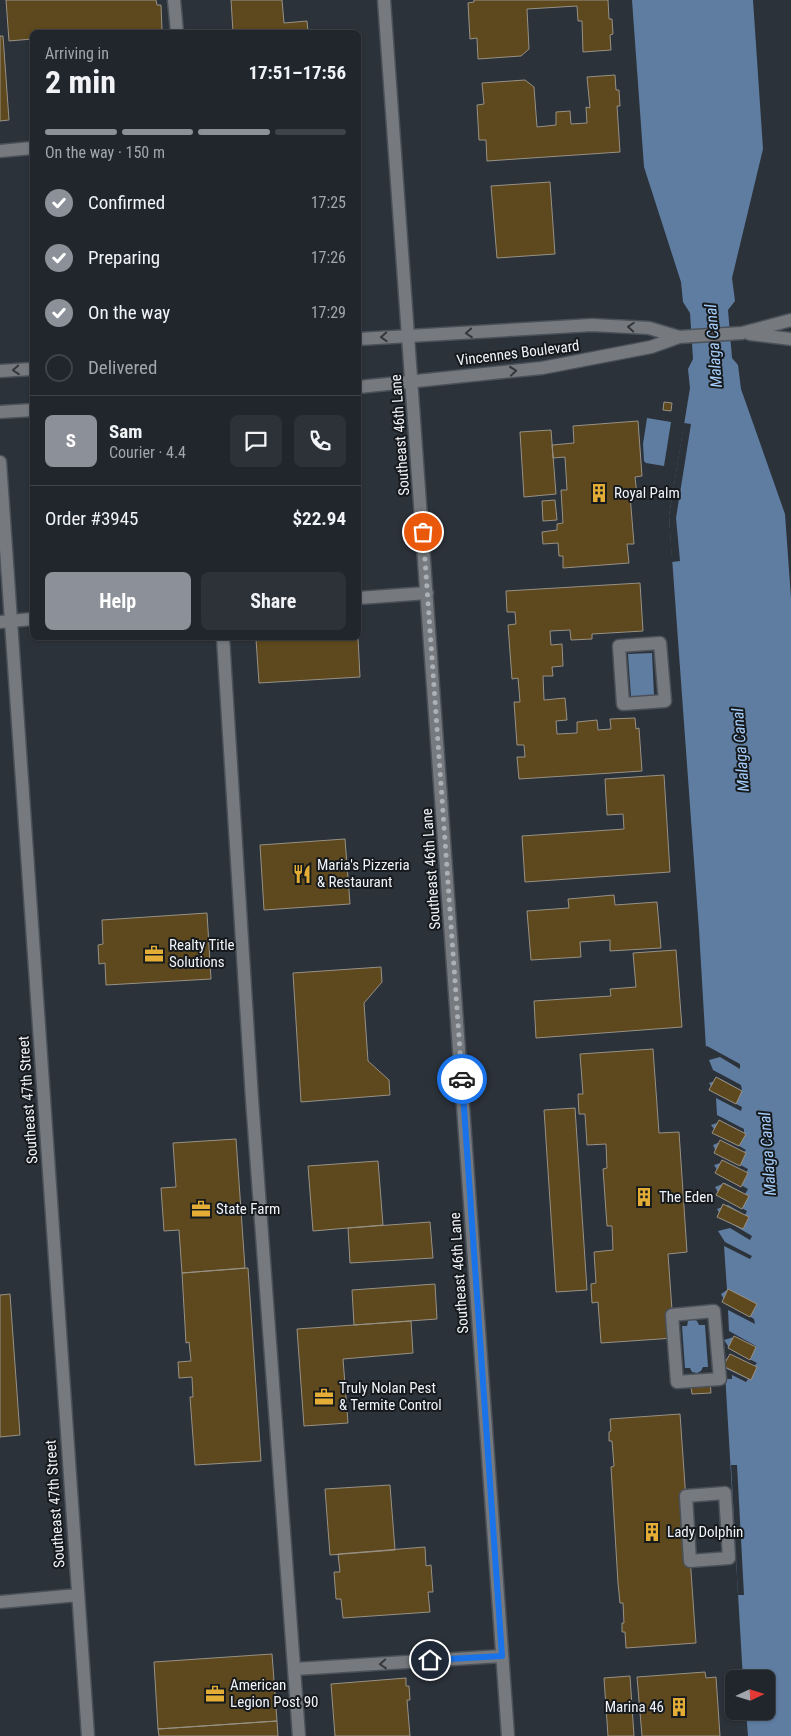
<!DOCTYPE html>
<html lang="en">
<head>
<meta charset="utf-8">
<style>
  body { margin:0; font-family:"Roboto Condensed",sans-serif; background:#2d3238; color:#f1f3f6; height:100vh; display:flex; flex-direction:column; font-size:19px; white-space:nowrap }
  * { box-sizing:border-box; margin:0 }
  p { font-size:16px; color:#a2a5a9 }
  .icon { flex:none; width:28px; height:28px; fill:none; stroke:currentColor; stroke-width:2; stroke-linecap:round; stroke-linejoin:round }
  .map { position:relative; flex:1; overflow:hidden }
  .drawer { position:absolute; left:30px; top:30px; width:331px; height:610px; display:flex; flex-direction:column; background:#21262c; border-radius:8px; box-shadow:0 1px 4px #0004,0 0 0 1px #3e4348 }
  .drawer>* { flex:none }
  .needle { width:32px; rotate:86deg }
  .tools { position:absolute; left:725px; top:1670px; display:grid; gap:10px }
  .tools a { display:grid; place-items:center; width:50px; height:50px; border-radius:8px; background:#21262c; box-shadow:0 1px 4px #0004,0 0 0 1px #3e4348; font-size:25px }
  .pin { position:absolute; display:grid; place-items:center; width:42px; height:42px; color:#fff; margin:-21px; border:2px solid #fff; border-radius:50%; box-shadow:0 1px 5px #0007 }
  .courier { position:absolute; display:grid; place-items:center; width:50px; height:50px; margin:-25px; border:4px solid #1a73e8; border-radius:50%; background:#fff; color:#222; box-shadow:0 1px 6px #0007 }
  .head em { font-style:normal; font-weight:700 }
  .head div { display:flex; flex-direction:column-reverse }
  .head { display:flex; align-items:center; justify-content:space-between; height:85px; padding:0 15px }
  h1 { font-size:32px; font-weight:700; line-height:38px }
  .bar { display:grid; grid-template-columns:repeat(4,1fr); gap:8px 5px; align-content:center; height:60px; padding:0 15px }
  .bar i { height:6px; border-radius:4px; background:#3e4348 }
  .bar .current { background:#8c9099 }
  .bar p { grid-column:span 4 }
  .line { display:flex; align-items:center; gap:12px; padding:0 15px; border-top:1px solid #3e4348 }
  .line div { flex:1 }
  .round { display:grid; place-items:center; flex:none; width:52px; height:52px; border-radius:8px; background:#2d3238 }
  ol { padding:0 15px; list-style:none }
  li { display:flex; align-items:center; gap:15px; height:55px }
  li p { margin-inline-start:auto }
  li .icon { padding:5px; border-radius:50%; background:#8c9099; color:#fff; stroke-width:4 }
  li:last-child { color:#a2a5a9 }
  li i { width:28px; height:28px; border:2px solid #3e4348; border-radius:50% }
  .action { display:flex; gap:10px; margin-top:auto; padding:10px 15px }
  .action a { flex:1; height:58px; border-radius:8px; background:#8c9099; color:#fff; font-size:20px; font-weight:700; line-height:58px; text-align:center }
  .action a+a { background:#2d3238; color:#f1f3f6 }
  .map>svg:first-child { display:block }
  .water { fill:#5e7da1 }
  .pier { fill:#2c323a }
  .building { fill:#5e481d; stroke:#979186 }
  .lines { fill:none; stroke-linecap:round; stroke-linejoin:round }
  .minor-casing { stroke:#4b5159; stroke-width:15 }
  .minor { stroke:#767a7e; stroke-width:12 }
  .oneway { stroke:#34373a }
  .done { stroke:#abb0b6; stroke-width:5; stroke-dasharray:0 9 }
  .route { stroke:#1a73e8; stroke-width:6 }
  .labels { text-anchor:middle; stroke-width:4; stroke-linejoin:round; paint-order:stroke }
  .street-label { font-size:15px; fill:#f0f4f9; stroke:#171a1d }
  .poi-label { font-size:15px; fill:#f0f4f9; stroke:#171a1d; text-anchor:start }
  .water-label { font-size:16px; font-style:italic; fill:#a4ccf9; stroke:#171a1d }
</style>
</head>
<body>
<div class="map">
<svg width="791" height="1736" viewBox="0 0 791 1736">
  <rect width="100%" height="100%" fill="#2c323a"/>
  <!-- water -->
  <path class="water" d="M632,0H753L763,149L732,278L735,301L728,310L732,358L738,365L741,389L785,514L791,598V1736H748L746,1711H766V1679H743L699,930L669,516L690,388L688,369L693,359L690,313L683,302L681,282L644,167Z
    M647,418L671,422L664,466L646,463L644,461L643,444Z
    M652,653L654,695L631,697L628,654Z
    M693,1319L697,1321L699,1325H705L708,1367H703L701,1371L697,1373L692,1372L690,1368H685L682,1326H687L688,1321Z"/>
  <!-- pier -->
  <path class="pier" d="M684,423L691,424L676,518L680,561L672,562L669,516Z
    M707,1046L740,1064V1069L720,1057L709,1060L713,1070L741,1085L742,1091L721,1079L709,1083L715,1093L742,1107L741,1111L716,1098L717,1115L744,1129V1135L720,1122L711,1125L717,1133L746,1150L743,1153L720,1142L713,1145L716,1152L748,1169L746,1173L724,1162L714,1165L719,1173L748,1189L745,1194L725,1183L715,1187L720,1196L747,1211L745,1215L728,1205L717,1209L722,1218L752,1236L750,1240L730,1228L718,1231L725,1242L752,1256L750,1259L724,1246L727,1290L721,1294L726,1303L754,1319L755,1324L728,1310L729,1331L756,1346L755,1349L734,1337L724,1340L730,1349L757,1363L754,1366L732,1356L725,1360V1368L748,1379L746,1382L732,1375V1379H724L705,1047Z
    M731,1465H737L744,1595H738Z"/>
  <!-- building -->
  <path class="building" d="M6,0H156L157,5H161L162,30L132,32H32V39L9,41Z
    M231,0H282L284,23L307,21L308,32H233Z
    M474,0H608L609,19H612L613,34L610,35L611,50L583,52L582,21H578L577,6L527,9L529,49L521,56L478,59L477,38L470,39L468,3L474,2Z
    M0,36H3L9,120L0,121Z
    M615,75L616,90H619L620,106H617L620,152L487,161L486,140H479L477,105L484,104L482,83L525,80L534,87L537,127L556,125V112L570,111L571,124L587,123L586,107L590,108L587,77Z
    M550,182L555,254L497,258L491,186Z
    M664,402L672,403L671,411L663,410Z
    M638,421L642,476L635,477L637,495H630L634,544H627L629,563L563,568V556H559L558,543L543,544L542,532L557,530V524L563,523L561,490H567L565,457L553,458L552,445L574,443L573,426Z
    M551,430L556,494L524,497L520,432Z
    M555,500L557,520L543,521L542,501Z
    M640,583L643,631L592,634V639L571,640L570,630L550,631L551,645L562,644L563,666L552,667L553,676H543L544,700L565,698L567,720L556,721L557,734L577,733V722L597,720L598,730L611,729L610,719L635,718L636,729L639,728L642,771L519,779L517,757H525L524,745H517L514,702H520L518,678L512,679L508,625L516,624L515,612H507L506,591Z
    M273,638H358L360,677L259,683L256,639Z
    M664,775L670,872L525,882L522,836L624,829L623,814L607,815L605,779Z
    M345,839L350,904L264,910L260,845Z
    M614,895L615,905L657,902L661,948L610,951V940L580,942L581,957L531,960L527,911L569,908L568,899Z
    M207,913L211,979L106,985L105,963L99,964L98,945L103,944L102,920Z
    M676,950L682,1027L536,1038L534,1001L611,996L610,989L636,987L633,953Z
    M381,967L382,982L364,1003L368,1061L389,1080L390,1095L301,1102L293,973Z
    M653,1049L659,1133L679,1132L687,1252L668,1254L674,1338L601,1343L598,1302L592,1303L591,1287V1284L596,1283L594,1252L613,1250L612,1226H607L603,1169L607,1168L606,1144L587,1145L585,1114H579L578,1094H583L580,1054Z
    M716,1077L742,1091L736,1104L709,1090Z
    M575,1108L587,1290L556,1292L544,1110Z
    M719,1120L746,1134L739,1146L712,1133Z
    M236,1139L245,1268L182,1273L179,1230L164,1231L161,1188L176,1187L173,1143Z
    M720,1140L746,1153L740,1166L714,1153Z
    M722,1160L748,1173L741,1187L715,1173Z
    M378,1161L383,1225L313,1231L308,1166Z
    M723,1183L749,1196L742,1209L716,1195Z
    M723,1204L749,1217L743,1229L717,1217Z
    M430,1222L433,1258L350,1263L348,1228Z
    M248,1268L261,1461L195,1465L190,1397H193L192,1377L179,1378L178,1362L191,1361L189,1342L186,1343L182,1273Z
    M435,1284L437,1319L354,1325L352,1290Z
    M728,1289L757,1304L750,1317L722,1302Z
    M10,1294L20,1435L0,1437V1295Z
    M411,1321L413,1353L343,1359L348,1423L304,1426L297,1329Z
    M734,1336L756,1347L750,1360L728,1348Z
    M730,1354L757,1367L751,1380L723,1366Z
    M710,1380L711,1393L692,1394L690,1381Z
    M680,1414L696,1643L626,1648L625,1632H622V1623H624L623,1603H620L618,1583L611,1467L614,1466L612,1441H609V1432L611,1431L610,1419Z
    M390,1485L395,1550L330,1555L325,1489Z
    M425,1547L426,1566L431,1565L433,1592H428L430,1612L343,1618L341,1599H336L334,1572H340L338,1554Z
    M272,1654L277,1721L158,1729L154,1662Z
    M705,1672L706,1678L716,1677L720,1736H642L637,1677Z
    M630,1676L634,1736H608L604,1678Z
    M406,1678V1686H409L410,1700H407L410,1736H335L331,1684Z
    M277,1721L278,1736H159L158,1729Z"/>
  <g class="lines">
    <!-- minor casing -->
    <g class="minor-casing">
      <path id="minor" d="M174,0L177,32
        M384,0L508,1736
        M0,151L32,148
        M750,334L791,339
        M359,339L592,325L649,328L679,337
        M0,371L32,369
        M359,387L542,368L651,347L679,337L742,333L791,320
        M0,412L32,410
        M0,462L88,1736
        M359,598L427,593
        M0,622L32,619
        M223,638L252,1099L299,1736
        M660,643L665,701L623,704L619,646Z
        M714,1311L720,1379L677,1382L672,1315Z
        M725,1493L729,1558L690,1561L686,1496Z
        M0,1602L78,1595
        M295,1669L502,1656"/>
    </g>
    <!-- minor -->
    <use href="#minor" class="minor"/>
  </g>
  <!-- one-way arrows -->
  <defs><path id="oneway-chevron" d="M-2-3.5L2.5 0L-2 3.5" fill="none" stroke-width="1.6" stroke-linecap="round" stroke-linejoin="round" transform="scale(1.25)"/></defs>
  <g class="oneway">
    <use href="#oneway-chevron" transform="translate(631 327) rotate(-177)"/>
    <use href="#oneway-chevron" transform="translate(469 333) rotate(176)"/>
    <use href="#oneway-chevron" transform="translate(384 337) rotate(177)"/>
    <use href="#oneway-chevron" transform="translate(16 370) rotate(176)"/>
    <use href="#oneway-chevron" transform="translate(513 371) rotate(-6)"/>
    <use href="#oneway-chevron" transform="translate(383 1664) rotate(176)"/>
  </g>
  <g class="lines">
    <!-- done -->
    <path class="done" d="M423,532L462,1079"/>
    <!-- route -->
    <path class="route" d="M430,1660L502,1656L462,1079"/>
  </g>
  <!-- icons -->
  <defs>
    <g id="building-bare" transform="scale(1.5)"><path d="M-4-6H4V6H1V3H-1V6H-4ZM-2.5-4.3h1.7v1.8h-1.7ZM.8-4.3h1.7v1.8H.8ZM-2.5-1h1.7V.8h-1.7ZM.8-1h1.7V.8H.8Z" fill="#e4ad35" stroke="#171a1d" stroke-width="2.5" paint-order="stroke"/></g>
    <g id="restaurant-bare" transform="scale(1.5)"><path d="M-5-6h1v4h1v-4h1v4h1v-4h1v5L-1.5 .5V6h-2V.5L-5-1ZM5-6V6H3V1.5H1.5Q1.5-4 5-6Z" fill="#e4ad35" stroke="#171a1d" stroke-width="2.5" paint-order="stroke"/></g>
    <g id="office-bare" transform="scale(1.5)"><path d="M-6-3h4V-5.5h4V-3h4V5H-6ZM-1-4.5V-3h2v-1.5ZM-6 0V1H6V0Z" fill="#e4ad35" stroke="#171a1d" stroke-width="2.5" paint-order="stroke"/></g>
  </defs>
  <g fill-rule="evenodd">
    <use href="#building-bare" x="599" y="493"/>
    <use href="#restaurant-bare" x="302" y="874"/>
    <use href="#office-bare" x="154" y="954"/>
    <use href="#building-bare" x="644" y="1197"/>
    <use href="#office-bare" x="201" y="1209"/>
    <use href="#office-bare" x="324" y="1397"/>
    <use href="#building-bare" x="652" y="1532"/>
    <use href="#office-bare" x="215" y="1694"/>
    <use href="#building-bare" x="679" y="1707"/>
  </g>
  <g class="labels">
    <!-- street labels -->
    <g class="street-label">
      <text transform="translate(518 353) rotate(-7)" y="5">Vincennes Boulevard</text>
      <text transform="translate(400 435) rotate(-94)" y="5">Southeast 46th Lane</text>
      <text transform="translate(431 869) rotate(-94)" y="5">Southeast 46th Lane</text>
      <text transform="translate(28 1100) rotate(-94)" y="5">Southeast 47th Street</text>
      <text transform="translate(459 1273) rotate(-94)" y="5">Southeast 46th Lane</text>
      <text transform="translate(55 1504) rotate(-94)" y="5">Southeast 47th Street</text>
    </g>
    <!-- poi labels -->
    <g class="poi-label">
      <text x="614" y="498">Royal Palm</text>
      <text x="317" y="870">Maria's Pizzeria<tspan x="317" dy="17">&amp; Restaurant</tspan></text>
      <text x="169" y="950">Realty Title<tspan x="169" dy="17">Solutions</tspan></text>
      <text x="659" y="1202">The Eden</text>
      <text x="216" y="1214">State Farm</text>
      <text x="339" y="1393">Truly Nolan Pest<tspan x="339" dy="17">&amp; Termite Control</tspan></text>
      <text x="667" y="1537">Lady Dolphin</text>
      <text x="230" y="1690">American<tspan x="230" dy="17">Legion Post 90</tspan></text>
      <text x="664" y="1712" text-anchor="end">Marina 46</text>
    </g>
    <!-- water labels -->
    <g class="water-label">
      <text transform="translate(713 346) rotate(-94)" y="6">Malaga Canal</text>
      <text transform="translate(740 750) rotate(-94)" y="6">Malaga Canal</text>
      <text transform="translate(767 1154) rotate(-94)" y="6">Malaga Canal</text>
    </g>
  </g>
</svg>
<div class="tools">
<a><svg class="needle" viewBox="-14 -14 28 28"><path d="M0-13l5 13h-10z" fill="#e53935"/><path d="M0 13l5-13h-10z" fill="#a2a5a9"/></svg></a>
</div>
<div class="pin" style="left:423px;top:532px;background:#ea580c"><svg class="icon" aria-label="bag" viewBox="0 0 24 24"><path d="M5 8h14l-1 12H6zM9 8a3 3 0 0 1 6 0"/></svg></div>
<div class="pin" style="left:430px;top:1660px;background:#1f2937"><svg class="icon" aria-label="home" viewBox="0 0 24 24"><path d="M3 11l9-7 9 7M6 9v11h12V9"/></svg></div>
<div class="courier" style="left:462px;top:1079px"><svg class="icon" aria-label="car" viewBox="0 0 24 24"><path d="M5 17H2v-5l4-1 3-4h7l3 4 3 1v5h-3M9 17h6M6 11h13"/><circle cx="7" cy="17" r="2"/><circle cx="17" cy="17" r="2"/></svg></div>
<section class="drawer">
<div class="head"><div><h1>2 min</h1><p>Arriving in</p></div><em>17:51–17:56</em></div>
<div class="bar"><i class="current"></i><i class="current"></i><i class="current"></i><i></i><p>On the way · 150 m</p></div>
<ol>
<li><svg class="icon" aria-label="check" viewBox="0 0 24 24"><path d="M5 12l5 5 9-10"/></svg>Confirmed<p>17:25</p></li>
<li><svg class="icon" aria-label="check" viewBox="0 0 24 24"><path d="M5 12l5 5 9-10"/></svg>Preparing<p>17:26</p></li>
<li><svg class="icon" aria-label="check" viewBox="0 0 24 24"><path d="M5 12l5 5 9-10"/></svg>On the way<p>17:29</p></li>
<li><i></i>Delivered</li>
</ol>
<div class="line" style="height:90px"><b class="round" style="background:#8c9099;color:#fff">S</b><div><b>Sam</b><p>Courier · 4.4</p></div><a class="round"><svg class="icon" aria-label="chat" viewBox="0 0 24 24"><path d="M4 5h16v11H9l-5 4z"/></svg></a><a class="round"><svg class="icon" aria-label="phone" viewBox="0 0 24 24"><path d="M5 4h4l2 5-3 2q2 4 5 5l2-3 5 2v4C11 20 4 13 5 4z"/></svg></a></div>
<div class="line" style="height:65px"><div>Order #3945</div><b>$22.94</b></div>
<div class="action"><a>Help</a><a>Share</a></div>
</section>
</div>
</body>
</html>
